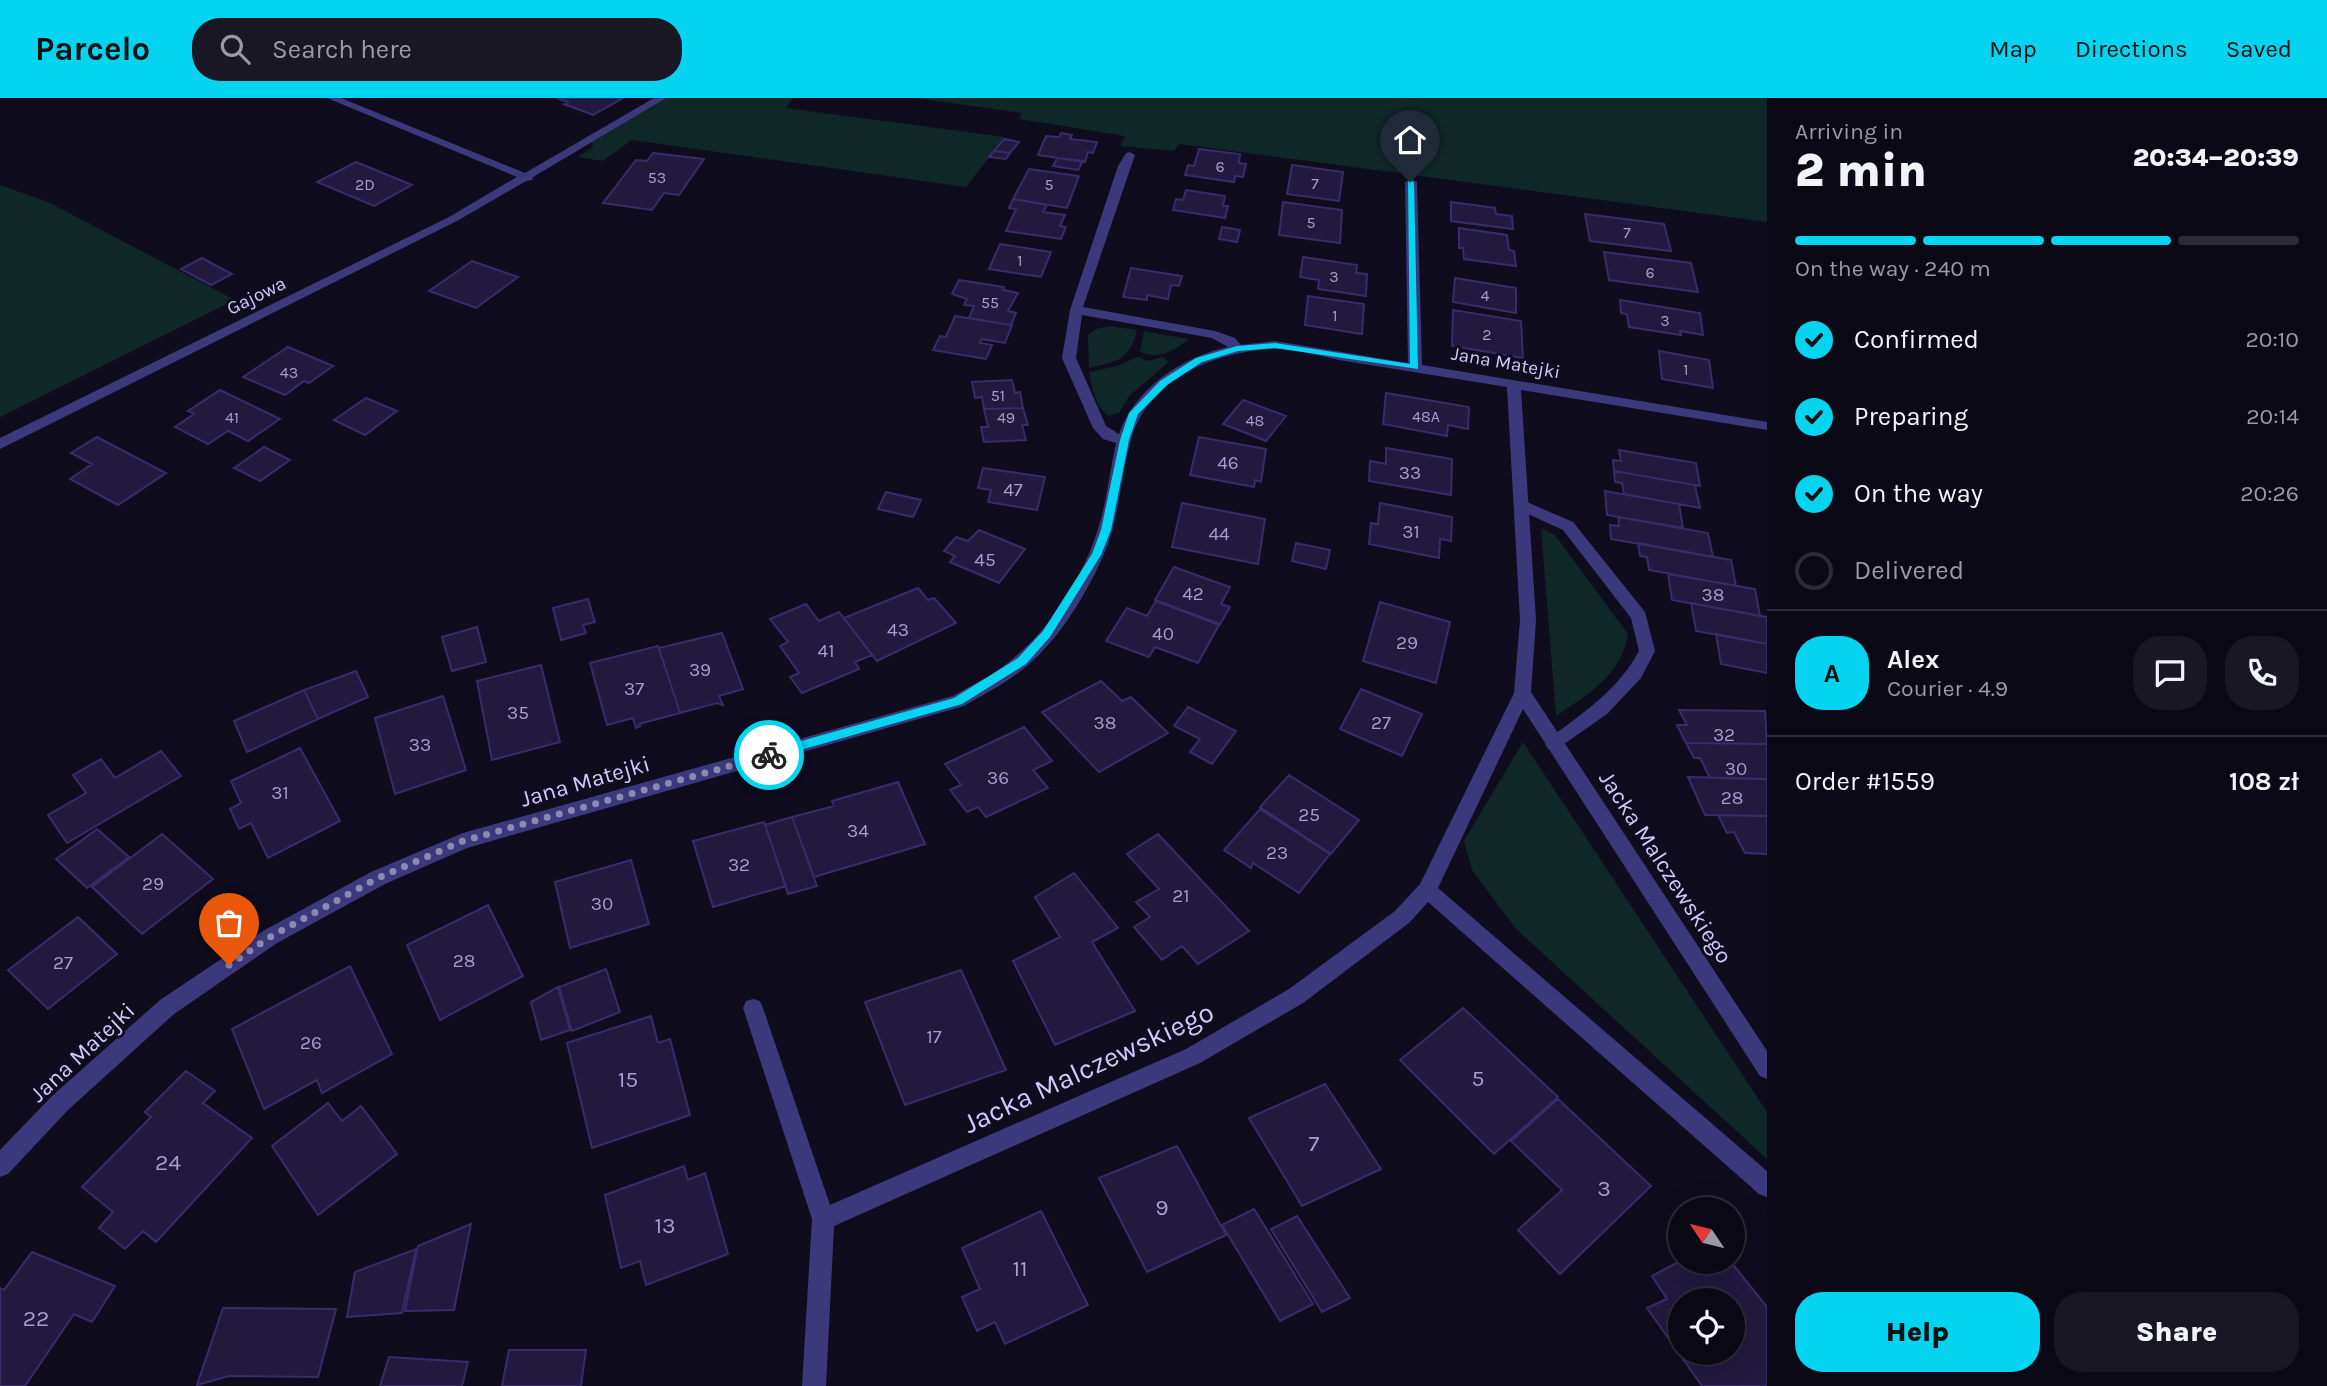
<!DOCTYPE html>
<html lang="en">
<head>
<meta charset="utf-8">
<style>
  body { margin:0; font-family:Karla,sans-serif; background:#191723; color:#f1f3f6; height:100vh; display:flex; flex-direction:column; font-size:26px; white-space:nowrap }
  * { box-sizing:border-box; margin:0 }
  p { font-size:23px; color:#9a9aa1 }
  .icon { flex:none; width:38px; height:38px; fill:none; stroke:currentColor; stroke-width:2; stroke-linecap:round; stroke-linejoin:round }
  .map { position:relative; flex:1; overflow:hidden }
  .drawer { display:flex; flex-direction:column; background:#0b0916; width:560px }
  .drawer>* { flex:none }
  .needle { width:46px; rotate:305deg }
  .controls { position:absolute; left:1668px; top:1099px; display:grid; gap:14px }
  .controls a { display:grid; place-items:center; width:77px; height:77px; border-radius:50%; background:#0b0916; box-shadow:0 7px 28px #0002,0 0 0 2px #2b2a35; font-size:35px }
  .pin { position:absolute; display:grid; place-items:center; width:60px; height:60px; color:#fff; margin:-72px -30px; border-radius:50% 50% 50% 0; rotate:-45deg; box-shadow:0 0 7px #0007 }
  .pin .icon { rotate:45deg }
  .courier { position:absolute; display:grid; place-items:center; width:70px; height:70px; margin:-35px; border:5px solid #04d4f0; border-radius:50%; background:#fff; color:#222; box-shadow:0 2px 9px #0007 }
  .summary em { font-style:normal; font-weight:800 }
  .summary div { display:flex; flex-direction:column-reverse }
  .summary { display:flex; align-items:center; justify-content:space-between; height:119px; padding:0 28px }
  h1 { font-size:46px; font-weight:800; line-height:52px }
  .bar { display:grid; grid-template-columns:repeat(4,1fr); gap:10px 7px; align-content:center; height:84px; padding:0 28px }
  .bar i { height:9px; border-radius:5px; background:#2b2a35 }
  .bar .active { background:#04d4f0 }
  .bar p { grid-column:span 4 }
  .line { display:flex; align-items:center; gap:18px; padding:0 28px; border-top:2px solid #2b2a35 }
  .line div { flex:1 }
  .round { display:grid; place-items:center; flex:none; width:74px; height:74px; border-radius:28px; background:#191723 }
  ol { padding:0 28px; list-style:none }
  li { display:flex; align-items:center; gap:21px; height:77px }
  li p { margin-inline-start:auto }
  li .icon { padding:7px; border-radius:50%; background:#04d4f0; color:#111; stroke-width:4 }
  li:last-child { color:#9a9aa1 }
  li i { width:38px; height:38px; border:4px solid #2b2a35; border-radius:50% }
  .primary-button { display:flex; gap:14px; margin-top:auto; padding:14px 28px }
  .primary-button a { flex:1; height:80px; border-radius:28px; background:#04d4f0; color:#111; font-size:28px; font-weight:800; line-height:80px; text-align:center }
  .primary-button a+a { background:#191723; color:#f1f3f6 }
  header { display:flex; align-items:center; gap:42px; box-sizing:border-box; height:98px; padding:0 35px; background:#04d4f0; color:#111 }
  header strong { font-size:33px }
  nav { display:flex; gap:38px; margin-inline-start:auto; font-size:24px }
  .search { width:490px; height:63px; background:#191723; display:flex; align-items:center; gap:18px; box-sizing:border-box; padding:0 24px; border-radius:28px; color:#9a9aa1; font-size:26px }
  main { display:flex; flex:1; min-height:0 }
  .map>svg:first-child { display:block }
  .green { fill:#0f2727 }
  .building { fill:#21193e; stroke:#392b6a; stroke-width:2; fill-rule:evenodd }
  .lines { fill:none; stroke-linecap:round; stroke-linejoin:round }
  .lane { fill:#3c387c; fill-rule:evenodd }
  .street { fill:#3c387c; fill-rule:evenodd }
  .route { fill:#04d4f0 }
  .done { stroke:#8d88b0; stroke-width:7; stroke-dasharray:0 12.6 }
  .labels { text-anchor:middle; stroke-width:6; stroke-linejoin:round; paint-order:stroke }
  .far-number-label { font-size:16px; fill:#a59ece }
  .far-street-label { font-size:19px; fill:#d1cafe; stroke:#0f0c1e }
  .number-label { font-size:19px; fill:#a59ece }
  .street-label { font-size:23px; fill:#d1cafe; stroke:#0f0c1e }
  .near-number-label { font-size:23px; fill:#a59ece }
  .near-street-label { font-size:28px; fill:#d1cafe; stroke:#0f0c1e }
</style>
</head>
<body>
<header>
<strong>Parcelo</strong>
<div class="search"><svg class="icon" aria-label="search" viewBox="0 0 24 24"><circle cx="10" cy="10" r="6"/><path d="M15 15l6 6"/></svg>Search here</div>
<nav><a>Map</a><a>Directions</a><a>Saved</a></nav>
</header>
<main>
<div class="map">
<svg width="1767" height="1288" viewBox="0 0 1767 1288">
  <rect width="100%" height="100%" fill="#0f0c1e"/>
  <!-- green -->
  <path class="green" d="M662,0H793L786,10L1005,39L966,89L632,42L603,63L578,59L593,49L592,44Z
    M916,0H1767V124L1179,46L1174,53L1121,48L1125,38L1019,21L1022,15Z
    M0,87L48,104L235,202L0,319Z
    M1111,228L1137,232C1129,263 1118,263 1089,270L1088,237L1096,231Z
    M1144,233L1189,241C1174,253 1159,262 1140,254Z
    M1138,259L1148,263L1163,259L1169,264L1130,297L1119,315L1109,318C1095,310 1092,288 1089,274L1117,268Z
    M1541,430L1555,437L1628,536C1622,576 1588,597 1556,618Z
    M1523,644L1767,1014V1061L1516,831L1472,772L1464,743Z"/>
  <!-- building -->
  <path class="building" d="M557,0H623L593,17L564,6L568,4Z
    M1061,35L1072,37L1070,41L1097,44L1093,55L1088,54L1085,64L1038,57L1046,38L1059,39Z
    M1004,41L1019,44L1010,55L994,53Z
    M1199,51L1240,56L1239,65L1246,66L1243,79L1235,78L1234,84L1185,77L1188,67L1194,68Z
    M994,53L1010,55L1006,61L989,59Z
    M653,55L704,61L679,97L664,95L652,112L603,105L636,62L647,63Z
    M1057,60L1083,63L1078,72L1053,68Z
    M356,64L412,87L374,108L317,84Z
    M1292,67L1343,74L1339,103L1287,96Z
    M1029,71L1079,78L1067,110L1013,101Z
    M1186,92L1225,98L1223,108H1228L1225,120L1173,112L1176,101L1183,102Z
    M1013,101L1047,107L1043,114L1065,117L1060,128L1066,129L1061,141L1006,133L1016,111L1009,110Z
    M1283,104L1342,112L1340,145L1279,137Z
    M1451,104L1495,110L1496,116L1512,118L1513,131L1451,123Z
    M1585,116L1664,126L1671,153L1590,143Z
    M1222,129L1240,132L1237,144L1219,141Z
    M1459,130L1507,137L1509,152L1514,153L1516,168L1464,161L1463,150H1459Z
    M1000,146L1051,154L1041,179L989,171Z
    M1604,154L1691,165L1698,194L1609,182Z
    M1303,159L1357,167L1356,175L1367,176L1366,198L1318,191L1319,182L1300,179Z
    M202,160L232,176L211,187L181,171Z
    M472,163L518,179L476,210L429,193Z
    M1131,170L1182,178L1179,188L1171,187L1168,201L1147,197V202L1123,199Z
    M1455,180L1516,190V215L1453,204Z
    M959,182L1004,189L1003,192L1018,195L1008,213L1016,215L1011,227L969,220L974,208L964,207L967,201L952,196Z
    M1308,198L1364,206L1362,236L1305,227Z
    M1620,202L1700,215L1703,237L1680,233L1681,237L1629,229L1627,216L1621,215Z
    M1453,212L1521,223L1523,260L1452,248Z
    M955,218L1011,227H1012L1005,245L981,241L980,245L992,247L986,261L933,252L940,238L946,239Z
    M288,249L333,268L309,285L304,283L285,297L243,279Z
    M1659,253L1709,262L1713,290L1662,281Z
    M1012,282L1015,295L1020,294L1023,310L984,311L982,299L975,300L972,284Z
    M220,292L280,321L248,343L228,333L208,346L175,329L194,316L188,313Z
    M1386,295L1469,309L1468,331L1448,327L1447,338L1383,326Z
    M366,300L397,313L365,337L334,322Z
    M1243,302L1286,318L1266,343L1223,326Z
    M1023,310L1028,327H1022L1026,342L984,344L981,329H988L984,311Z
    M97,339L166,375L118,407L70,381L92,366L71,355Z
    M1199,339L1266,351L1261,384L1255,382L1254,389L1190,377Z
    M264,349L290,362L260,383L234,370Z
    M1386,350L1452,361L1451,397L1369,383L1370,363L1386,366Z
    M1619,352L1696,365L1700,388L1614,373L1613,362L1621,363Z
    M983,370L1045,379L1037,412L988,404L991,392L978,390Z
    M1614,373L1695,387L1700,410L1624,396L1622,385L1615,384Z
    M1605,393L1679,406L1683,430L1607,417Z
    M886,394L921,402L913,419L878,411Z
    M1182,405L1265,421L1258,466L1172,449Z
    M1380,405L1452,419L1451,443L1440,441L1439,460L1369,446L1371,425L1378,426Z
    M1618,419L1708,435L1713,459L1611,441L1610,427L1619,428Z
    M979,432L1025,451L999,485L950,464L955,458L944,453L956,439L968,443Z
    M1296,445L1330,452L1326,471L1292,463Z
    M1638,445L1731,462L1736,488L1649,472L1647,459L1640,458Z
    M1174,469L1230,489L1221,506L1230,509L1220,526L1155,502Z
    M1668,476L1755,491L1760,518L1672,502Z
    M918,490L928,502L934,500L956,525L877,563L844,520Z
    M588,501L595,524L583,527L586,535L561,542L553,510Z
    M1156,503L1219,527L1198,565L1155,549L1149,559L1106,543L1127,510L1147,518Z
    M1380,504L1450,524L1436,585L1363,563Z
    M1691,505L1767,519V546L1696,533Z
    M806,506L819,523L839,514L872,557L855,564L859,571L802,595L790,579L799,575L780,548L788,544L770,521Z
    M477,529L486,564L452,573L442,539Z
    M722,535L743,591L719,598L723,607L717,605L680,615L659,550Z
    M1716,536L1767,546V575L1721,566Z
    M658,548L680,615L639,626L640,628L636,630L633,620L607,627L590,565Z
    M541,567L560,644L492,662L477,583Z
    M356,573L368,599L318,621L304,592Z
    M1101,583L1122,603L1131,599L1168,635L1099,674L1042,614Z
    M1361,591L1422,616L1402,658L1340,631Z
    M304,592L318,621L247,654L234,623Z
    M443,598L466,672L395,696L375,620Z
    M1188,609L1236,633L1212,666L1190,654L1200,641L1174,628Z
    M1679,612L1765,613L1767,646L1686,645L1677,627H1687Z
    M1024,629L1052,663L1033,672L1048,690L986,719L978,709L967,714L950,692L961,687L945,666Z
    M1686,645L1767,646V681L1710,680L1700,660H1694Z
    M300,650L340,723L268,760L251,725L239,731L230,711L241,705L231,683Z
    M161,653L181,678L67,745L48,717L86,695L73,677L101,661L115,680Z
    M1289,677L1359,722L1331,756L1260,709Z
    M1688,679L1767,681V718L1705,717Z
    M898,684L925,746L814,779L792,719L834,708L832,703Z
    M1260,711L1330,756L1299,795L1253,765L1251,770L1224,752Z
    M1718,717L1767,718V756L1745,755L1734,734L1727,735Z
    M792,719L817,788L788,796L765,727Z
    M764,724L786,788L713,809L693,743Z
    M97,731L129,759L87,790L56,761Z
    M162,736L213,781L142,836L92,789Z
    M1158,736L1249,833L1198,866L1182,848L1162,862L1134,829L1150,819L1136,804L1159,791L1127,756Z
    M631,762L649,826L570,850L555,784Z
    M1074,775L1118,830L1092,844L1135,913L1055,947L1013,863L1060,839L1035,799Z
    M488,807L523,878L440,922L407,847Z
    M78,819L117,856L48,911L8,872Z
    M350,868L392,956L322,995L317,982L264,1011L232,931Z
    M606,871L620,914L572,933L559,889Z
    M961,872L1006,972L905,1007L865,904Z
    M558,889L570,932L541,942L531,904Z
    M1463,910L1558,999L1494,1056L1400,962Z
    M651,918L658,945L670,941L690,1017L592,1050L567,945Z
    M186,973L215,993L203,1005L252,1040L156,1144L143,1133L125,1151L99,1130L113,1114L82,1089L151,1019L145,1014Z
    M1325,986L1381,1071L1302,1108L1249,1020Z
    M1558,1001L1651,1088L1560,1176L1518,1132L1562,1092L1511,1043Z
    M328,1005L342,1023L361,1008L397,1056L318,1117L272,1048Z
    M1177,1048L1226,1137L1147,1174L1099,1080Z
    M684,1068L688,1082L705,1075L728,1156L646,1187L640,1163L621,1170L605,1097Z
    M1254,1111L1313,1206L1280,1223L1222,1127Z
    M1041,1113L1088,1207L1005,1246L995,1224L977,1233L962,1199L980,1191L962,1150Z
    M1297,1118L1350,1200L1322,1214L1271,1131Z
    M471,1126L454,1212L405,1213L418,1148Z
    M416,1151L402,1215L347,1219L355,1174Z
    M32,1154L115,1188L92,1224L74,1216L25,1288H0V1190L4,1192Z
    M1680,1163L1731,1164L1767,1209V1288H1702L1647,1210L1667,1201L1652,1178ZM1680,1202H1732V1255H1680Z
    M223,1210L336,1211L318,1279L229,1278L197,1287Z
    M509,1252H586L581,1288H502Z
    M389,1259L468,1264L462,1288H380Z"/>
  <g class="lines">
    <!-- lane -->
    <path class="lane" d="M1522,402L1573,424L1645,514L1655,553L1641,580L1607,616L1554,653L1548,651L1545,646L1548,641C1582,616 1618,592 1639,553L1631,520L1563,432L1517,411L1515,407L1517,403Z"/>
    <!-- street -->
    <path class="street" d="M327,0H341L525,75L654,0H666L533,79L532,82L526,83L457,123L0,351V340L449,119L517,79Z
      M1130,54L1135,57L1083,209L1215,233L1235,240L1241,247L1275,243L1408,265L1405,84L1411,81L1417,84L1422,267L1767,324V332L1521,292L1536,522L1531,594L1767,953V981L1760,978L1523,611L1438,790L1767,1073V1099L1759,1096L1428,804L1409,825L1303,905L1200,965L834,1128L826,1288H802L812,1121L743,910L746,903L753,901L760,903L763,910L830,1107L1186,951L1289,891L1395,813L1420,786L1514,595L1520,522L1507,289C1453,280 1399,272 1345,263C1322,259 1296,250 1272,251C1214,254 1148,281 1131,342C1120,380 1120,419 1104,456C1087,495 1060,540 1027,568C1008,584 985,596 964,608L467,750L385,786L277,845L174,916L68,1012L8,1076L0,1079V1052L52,998L160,902L263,833L371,774L463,735L953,598C974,586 998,575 1016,558C1054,526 1085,475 1099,428C1107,401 1110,372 1116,345L1103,341L1093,330L1062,260L1070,212L1118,68L1126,55ZM1082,217L1212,240L1228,249C1182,259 1135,290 1119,336L1106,328L1076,260Z"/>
  </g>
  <!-- route -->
  <path class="route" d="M1408,82L1414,84L1418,271L1275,250L1238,253L1202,264L1167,287L1138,316L1129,342L1111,432L1101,457L1050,539L1026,566L962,606L769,661L764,660V653L769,652L954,600L1018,560L1043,533L1092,456L1101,432L1120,342L1129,315L1160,283L1196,260L1237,248L1275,245L1410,266Z"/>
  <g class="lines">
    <!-- done -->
    <path class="done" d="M229,867L270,839L378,780L463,743L769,657"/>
  </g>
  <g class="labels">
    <!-- far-number labels -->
    <g class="far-number-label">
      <text x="1220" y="74">6</text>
      <text x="657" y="85">53</text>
      <text x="1315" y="91">7</text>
      <text x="365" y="92">2D</text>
      <text x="1049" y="92">5</text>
      <text x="1311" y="130">5</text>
      <text x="1627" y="140">7</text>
      <text x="1020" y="168">1</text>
      <text x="1650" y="180">6</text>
      <text x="1334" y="184">3</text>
      <text x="1485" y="203">4</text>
      <text x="990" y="210">55</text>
      <text x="1335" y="223">1</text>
      <text x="1665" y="228">3</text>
      <text x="1487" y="242">2</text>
      <text x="1686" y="277">1</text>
      <text x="289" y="280">43</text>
      <text x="998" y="303">51</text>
      <text x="1426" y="324">48A</text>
      <text x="232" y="325">41</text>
      <text x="1006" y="325">49</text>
      <text x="1255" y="328">48</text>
    </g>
    <!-- far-street labels -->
    <g class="far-street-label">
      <text transform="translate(256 197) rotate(-26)" y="7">Gajowa</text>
      <text transform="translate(1506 264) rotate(10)" y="7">Jana Matejki</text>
    </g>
    <!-- number labels -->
    <g class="number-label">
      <text x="1228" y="371">46</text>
      <text x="1410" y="381">33</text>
      <text x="1013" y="398">47</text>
      <text x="1411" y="440">31</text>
      <text x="1219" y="442">44</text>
      <text x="985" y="468">45</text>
      <text x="1193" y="502">42</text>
      <text x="1713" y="503">38</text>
      <text x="898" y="538">43</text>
      <text x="1163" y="542">40</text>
      <text x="1407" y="551">29</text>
      <text x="826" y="559">41</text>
      <text x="700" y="578">39</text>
      <text x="634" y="597">37</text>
      <text x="518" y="621">35</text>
      <text x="1105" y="631">38</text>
      <text x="1381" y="631">27</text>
      <text x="1724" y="643">32</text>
      <text x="420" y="653">33</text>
      <text x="1736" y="677">30</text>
      <text x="998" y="686">36</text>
      <text x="280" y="701">31</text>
      <text x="1732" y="706">28</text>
      <text x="1309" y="723">25</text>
      <text x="858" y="739">34</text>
      <text x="1277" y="761">23</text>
      <text x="739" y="773">32</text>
      <text x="153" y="792">29</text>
      <text x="1181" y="804">21</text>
      <text x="602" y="812">30</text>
      <text x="464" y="869">28</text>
      <text x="63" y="871">27</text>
      <text x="934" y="945">17</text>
      <text x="311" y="951">26</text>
    </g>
    <!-- street labels -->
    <g class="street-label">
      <text transform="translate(585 683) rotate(-16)" y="8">Jana Matejki</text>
      <text transform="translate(1666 769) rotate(57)" y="8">Jacka Malczewskiego</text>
      <text transform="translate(82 954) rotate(-43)" y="8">Jana Matejki</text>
    </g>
    <!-- near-number labels -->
    <g class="near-number-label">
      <text x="1478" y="988">5</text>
      <text x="628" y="989">15</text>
      <text x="1314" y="1053">7</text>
      <text x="168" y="1072">24</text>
      <text x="1604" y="1098">3</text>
      <text x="1162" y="1117">9</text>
      <text x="665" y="1135">13</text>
      <text x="1020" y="1178">11</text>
      <text x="36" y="1228">22</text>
    </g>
    <!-- near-street labels -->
    <g class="near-street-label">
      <text transform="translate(1088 969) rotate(-25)" y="10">Jacka Malczewskiego</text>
    </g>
  </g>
</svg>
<div class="controls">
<a><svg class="needle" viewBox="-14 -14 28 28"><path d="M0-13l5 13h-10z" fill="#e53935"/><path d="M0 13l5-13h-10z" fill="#9a9aa1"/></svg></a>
<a><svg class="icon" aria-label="locate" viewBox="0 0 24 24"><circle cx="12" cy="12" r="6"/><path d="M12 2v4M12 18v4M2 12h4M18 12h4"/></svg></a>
</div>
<div class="pin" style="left:229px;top:867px;background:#ea580c"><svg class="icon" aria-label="bag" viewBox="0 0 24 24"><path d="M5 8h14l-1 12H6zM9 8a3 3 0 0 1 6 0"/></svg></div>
<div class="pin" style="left:1410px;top:84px;background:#1f2937"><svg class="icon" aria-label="home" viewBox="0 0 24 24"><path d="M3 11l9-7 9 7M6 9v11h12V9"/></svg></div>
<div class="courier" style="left:769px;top:657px"><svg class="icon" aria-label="bike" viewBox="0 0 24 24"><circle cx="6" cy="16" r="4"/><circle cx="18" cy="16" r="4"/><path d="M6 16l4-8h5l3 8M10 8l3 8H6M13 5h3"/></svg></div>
</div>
<section class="drawer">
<div class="summary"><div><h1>2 min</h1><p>Arriving in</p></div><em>20:34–20:39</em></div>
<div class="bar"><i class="active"></i><i class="active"></i><i class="active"></i><i></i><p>On the way · 240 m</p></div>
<ol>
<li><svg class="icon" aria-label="check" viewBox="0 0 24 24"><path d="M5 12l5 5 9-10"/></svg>Confirmed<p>20:10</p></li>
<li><svg class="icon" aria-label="check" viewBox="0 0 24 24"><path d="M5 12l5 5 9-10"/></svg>Preparing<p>20:14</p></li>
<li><svg class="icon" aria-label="check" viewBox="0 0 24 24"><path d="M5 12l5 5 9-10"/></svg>On the way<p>20:26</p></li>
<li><i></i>Delivered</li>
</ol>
<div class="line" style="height:126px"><b class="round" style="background:#04d4f0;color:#111">A</b><div><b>Alex</b><p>Courier · 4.9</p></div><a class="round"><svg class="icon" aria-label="chat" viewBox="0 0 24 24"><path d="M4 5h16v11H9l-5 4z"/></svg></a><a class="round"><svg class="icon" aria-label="phone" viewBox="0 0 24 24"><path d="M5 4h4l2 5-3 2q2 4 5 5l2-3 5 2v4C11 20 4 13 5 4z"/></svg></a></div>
<div class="line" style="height:91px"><div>Order #1559</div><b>108 zł</b></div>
<div class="primary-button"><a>Help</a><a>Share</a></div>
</section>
</main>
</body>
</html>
